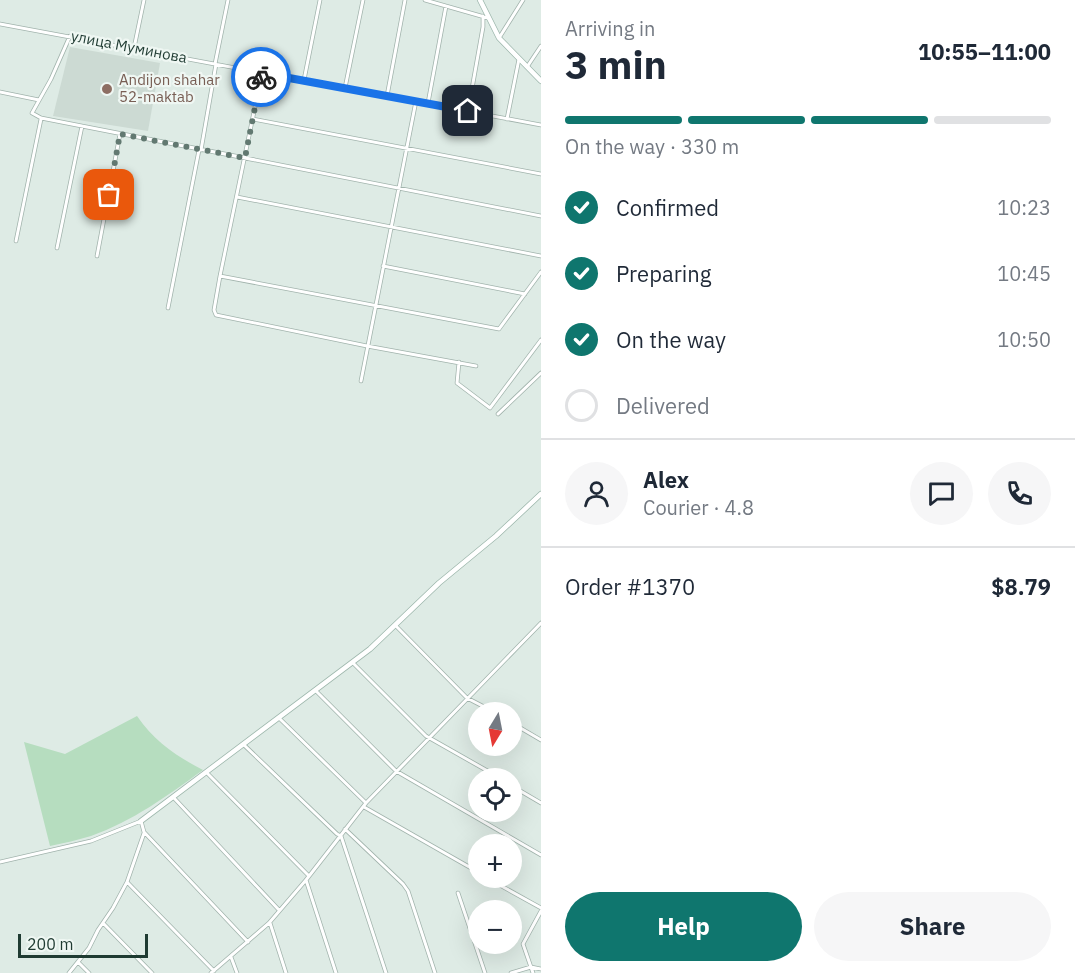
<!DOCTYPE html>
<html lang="en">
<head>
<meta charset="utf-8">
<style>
  body { margin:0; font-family:"IBM Plex Sans",sans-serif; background:#f6f6f7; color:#1f2937; height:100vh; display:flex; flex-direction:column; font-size:22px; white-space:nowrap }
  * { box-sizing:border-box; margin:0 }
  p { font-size:20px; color:#747a83 }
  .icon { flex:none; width:33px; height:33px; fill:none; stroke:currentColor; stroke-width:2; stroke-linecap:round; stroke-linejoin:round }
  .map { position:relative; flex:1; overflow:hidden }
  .drawer { display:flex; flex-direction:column; background:#fff; width:534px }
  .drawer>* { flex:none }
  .needle { width:39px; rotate:190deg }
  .buttons { position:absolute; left:468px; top:702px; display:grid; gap:12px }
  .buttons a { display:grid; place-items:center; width:54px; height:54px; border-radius:50%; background:#fff; box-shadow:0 6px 24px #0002; font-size:30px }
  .scale { position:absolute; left:18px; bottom:15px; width:130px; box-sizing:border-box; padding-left:6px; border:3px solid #1f3b32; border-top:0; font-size:16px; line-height:21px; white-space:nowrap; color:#1f3b32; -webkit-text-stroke:4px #eff7f3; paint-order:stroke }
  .pin { position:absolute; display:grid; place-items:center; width:51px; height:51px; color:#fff; margin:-26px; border-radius:12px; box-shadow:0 3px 9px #0006 }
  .courier { position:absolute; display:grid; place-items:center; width:60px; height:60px; margin:-30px; border:4px solid #1a73e8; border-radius:50%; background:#fff; color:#222; box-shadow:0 2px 8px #0007 }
  .head em { font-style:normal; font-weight:700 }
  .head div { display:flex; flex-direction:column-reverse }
  .head { display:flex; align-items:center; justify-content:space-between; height:102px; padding:0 24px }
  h1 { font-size:39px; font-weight:700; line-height:45px }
  .bar { display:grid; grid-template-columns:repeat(4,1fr); gap:9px 6px; align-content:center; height:72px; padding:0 24px }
  .bar i { height:8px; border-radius:4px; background:#e0e1e3 }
  .bar .active { background:#0f766e }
  .bar p { grid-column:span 4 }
  .line { display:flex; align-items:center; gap:15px; padding:0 24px; border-top:2px solid #e0e1e3 }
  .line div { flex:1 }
  .round { display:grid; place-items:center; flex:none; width:63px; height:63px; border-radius:32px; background:#f6f6f7 }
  ol { padding:0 24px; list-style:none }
  li { display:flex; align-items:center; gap:18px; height:66px }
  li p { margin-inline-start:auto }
  li .icon { padding:6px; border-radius:50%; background:#0f766e; color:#fff; stroke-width:4 }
  li:last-child { color:#747a83 }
  li i { width:33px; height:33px; border:3px solid #e0e1e3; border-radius:50% }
  .action { display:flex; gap:12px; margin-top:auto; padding:12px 24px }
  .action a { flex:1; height:69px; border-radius:36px; background:#0f766e; color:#fff; font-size:24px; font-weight:700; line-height:69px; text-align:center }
  .action a+a { background:#f6f6f7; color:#1f2937 }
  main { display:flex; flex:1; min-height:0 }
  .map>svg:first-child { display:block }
  .built { fill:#ccdad3 }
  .green { fill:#b6ddbf }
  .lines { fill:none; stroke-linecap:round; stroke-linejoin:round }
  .street-casing { stroke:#a1b3ac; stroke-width:4.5 }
  .secondary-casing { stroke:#9db7ac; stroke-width:6 }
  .street { stroke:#fff; stroke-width:3 }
  .secondary { stroke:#fff; stroke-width:4.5 }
  .done { stroke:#627971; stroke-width:6; stroke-dasharray:0 10.8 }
  .route { stroke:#1a73e8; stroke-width:8 }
  .education-dot { fill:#8d6e63; stroke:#eff7f3; stroke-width:2 }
  .labels { text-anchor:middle; stroke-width:4.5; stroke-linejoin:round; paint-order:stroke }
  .street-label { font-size:15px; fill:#1f3b32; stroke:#eff7f3 }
  .education-label { font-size:15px; fill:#785e54; stroke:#eff7f3; text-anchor:start }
</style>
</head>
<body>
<main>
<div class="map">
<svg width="541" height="973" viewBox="0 0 541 973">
  <rect width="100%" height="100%" fill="#deebe5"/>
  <!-- built -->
  <path class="built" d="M70,47L160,63L148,131L53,116Z"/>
  <!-- green -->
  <path class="green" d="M137,716C155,742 176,756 203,770C167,796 133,821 91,836C78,840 64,843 50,846L24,742L65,754Z"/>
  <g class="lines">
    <!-- street casing -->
    <g class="street-casing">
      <path id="street" d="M425,0L488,18
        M0,24L541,125
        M70,36L51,79L32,113L41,118L541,216
        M499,38L523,0
        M134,48L144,0
        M215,64L228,0
        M527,67L541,46
        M262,73L220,276L499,329L541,272
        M304,80L320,0
        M345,88L363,0
        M0,92L39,100
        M387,96L405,0
        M428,103L446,6
        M468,111L483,27V16
        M253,119L541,174
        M507,119L519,59
        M201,150L216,64
        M237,197L541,256
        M16,241L41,119
        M57,248L82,126
        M97,256L120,134
        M383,266L525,294
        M220,276L214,310L216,315L367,346L476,366
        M168,308L199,150
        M459,362L457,383L490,408L541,340
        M361,381L416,101
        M498,414L541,373
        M396,626L467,698L494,712
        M353,663L426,736L500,778
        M315,690L396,771L541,855
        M279,718L366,803
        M512,723L541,740
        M244,745L337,834L341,836L386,973
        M207,773L309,876
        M512,786L541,803
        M174,798L279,910
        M364,807L478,872
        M345,829L403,884L408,891L435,973
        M0,862L91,841L141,821L144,832L248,942
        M487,878L541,908
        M306,880L336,973
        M127,882L214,971
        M458,893L485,973
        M103,923L152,973
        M270,923L286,973
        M231,957L237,973
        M78,962L89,973
        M69,973L89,948L98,930L113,908L127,882L144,833
        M211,973L269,923L306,880L366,803L541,623
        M511,973L531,967L541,969
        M533,973L523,944L541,911"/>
    </g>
    <!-- secondary casing -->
    <g class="secondary-casing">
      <path id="secondary" d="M480,0L499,38L541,81
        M141,821L370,649L439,583L496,536L541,494"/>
    </g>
    <!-- street -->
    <use href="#street" class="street"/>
    <!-- secondary -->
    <use href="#secondary" class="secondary"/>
  </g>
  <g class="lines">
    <!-- done -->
    <path class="done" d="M109,195L120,134L245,158L261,77"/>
    <!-- route -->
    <path class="route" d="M261,77L262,73L468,111"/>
  </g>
  <!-- markers -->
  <circle class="education-dot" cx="107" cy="89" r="6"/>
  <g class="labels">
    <!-- street labels -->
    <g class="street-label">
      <text transform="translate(129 47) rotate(11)" y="5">улица Муминова</text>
    </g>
    <!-- education labels -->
    <g class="education-label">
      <text x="119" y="85">Andijon shahar<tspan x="119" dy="17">52-maktab</tspan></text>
    </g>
  </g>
</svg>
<div class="buttons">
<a><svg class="needle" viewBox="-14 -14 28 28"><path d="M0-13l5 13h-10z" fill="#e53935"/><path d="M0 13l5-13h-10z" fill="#747a83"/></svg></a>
<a><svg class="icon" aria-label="locate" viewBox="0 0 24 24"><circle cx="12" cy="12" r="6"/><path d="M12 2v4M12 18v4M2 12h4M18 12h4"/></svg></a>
<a>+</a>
<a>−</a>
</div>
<div class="scale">200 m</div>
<div class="pin" style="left:109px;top:195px;background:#ea580c"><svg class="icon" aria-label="bag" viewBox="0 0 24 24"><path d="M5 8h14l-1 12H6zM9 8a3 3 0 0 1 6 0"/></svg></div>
<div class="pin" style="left:468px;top:111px;background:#1f2937"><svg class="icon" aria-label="home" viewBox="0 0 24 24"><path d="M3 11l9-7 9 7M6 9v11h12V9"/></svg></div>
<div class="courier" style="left:261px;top:77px"><svg class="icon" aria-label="bike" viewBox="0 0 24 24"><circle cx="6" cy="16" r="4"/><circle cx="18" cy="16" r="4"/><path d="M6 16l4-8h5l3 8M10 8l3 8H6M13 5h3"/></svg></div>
</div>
<section class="drawer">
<div class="head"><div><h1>3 min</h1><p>Arriving in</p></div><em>10:55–11:00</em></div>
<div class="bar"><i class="active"></i><i class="active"></i><i class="active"></i><i></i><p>On the way · 330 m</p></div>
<ol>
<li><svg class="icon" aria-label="check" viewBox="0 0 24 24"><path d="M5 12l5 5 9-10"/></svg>Confirmed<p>10:23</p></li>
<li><svg class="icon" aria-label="check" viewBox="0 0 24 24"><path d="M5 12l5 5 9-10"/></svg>Preparing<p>10:45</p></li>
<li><svg class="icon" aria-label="check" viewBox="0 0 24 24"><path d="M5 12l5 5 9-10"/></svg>On the way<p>10:50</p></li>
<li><i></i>Delivered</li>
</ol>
<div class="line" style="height:108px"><a class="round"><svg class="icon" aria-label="person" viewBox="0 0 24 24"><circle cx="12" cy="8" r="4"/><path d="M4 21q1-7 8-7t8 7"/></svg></a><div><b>Alex</b><p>Courier · 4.8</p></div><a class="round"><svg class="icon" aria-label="chat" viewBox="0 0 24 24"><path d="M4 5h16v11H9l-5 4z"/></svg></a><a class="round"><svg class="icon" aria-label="phone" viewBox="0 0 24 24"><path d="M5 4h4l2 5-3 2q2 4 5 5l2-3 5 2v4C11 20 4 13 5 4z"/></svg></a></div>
<div class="line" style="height:78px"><div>Order #1370</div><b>$8.79</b></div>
<div class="action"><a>Help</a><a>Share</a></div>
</section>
</main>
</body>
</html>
